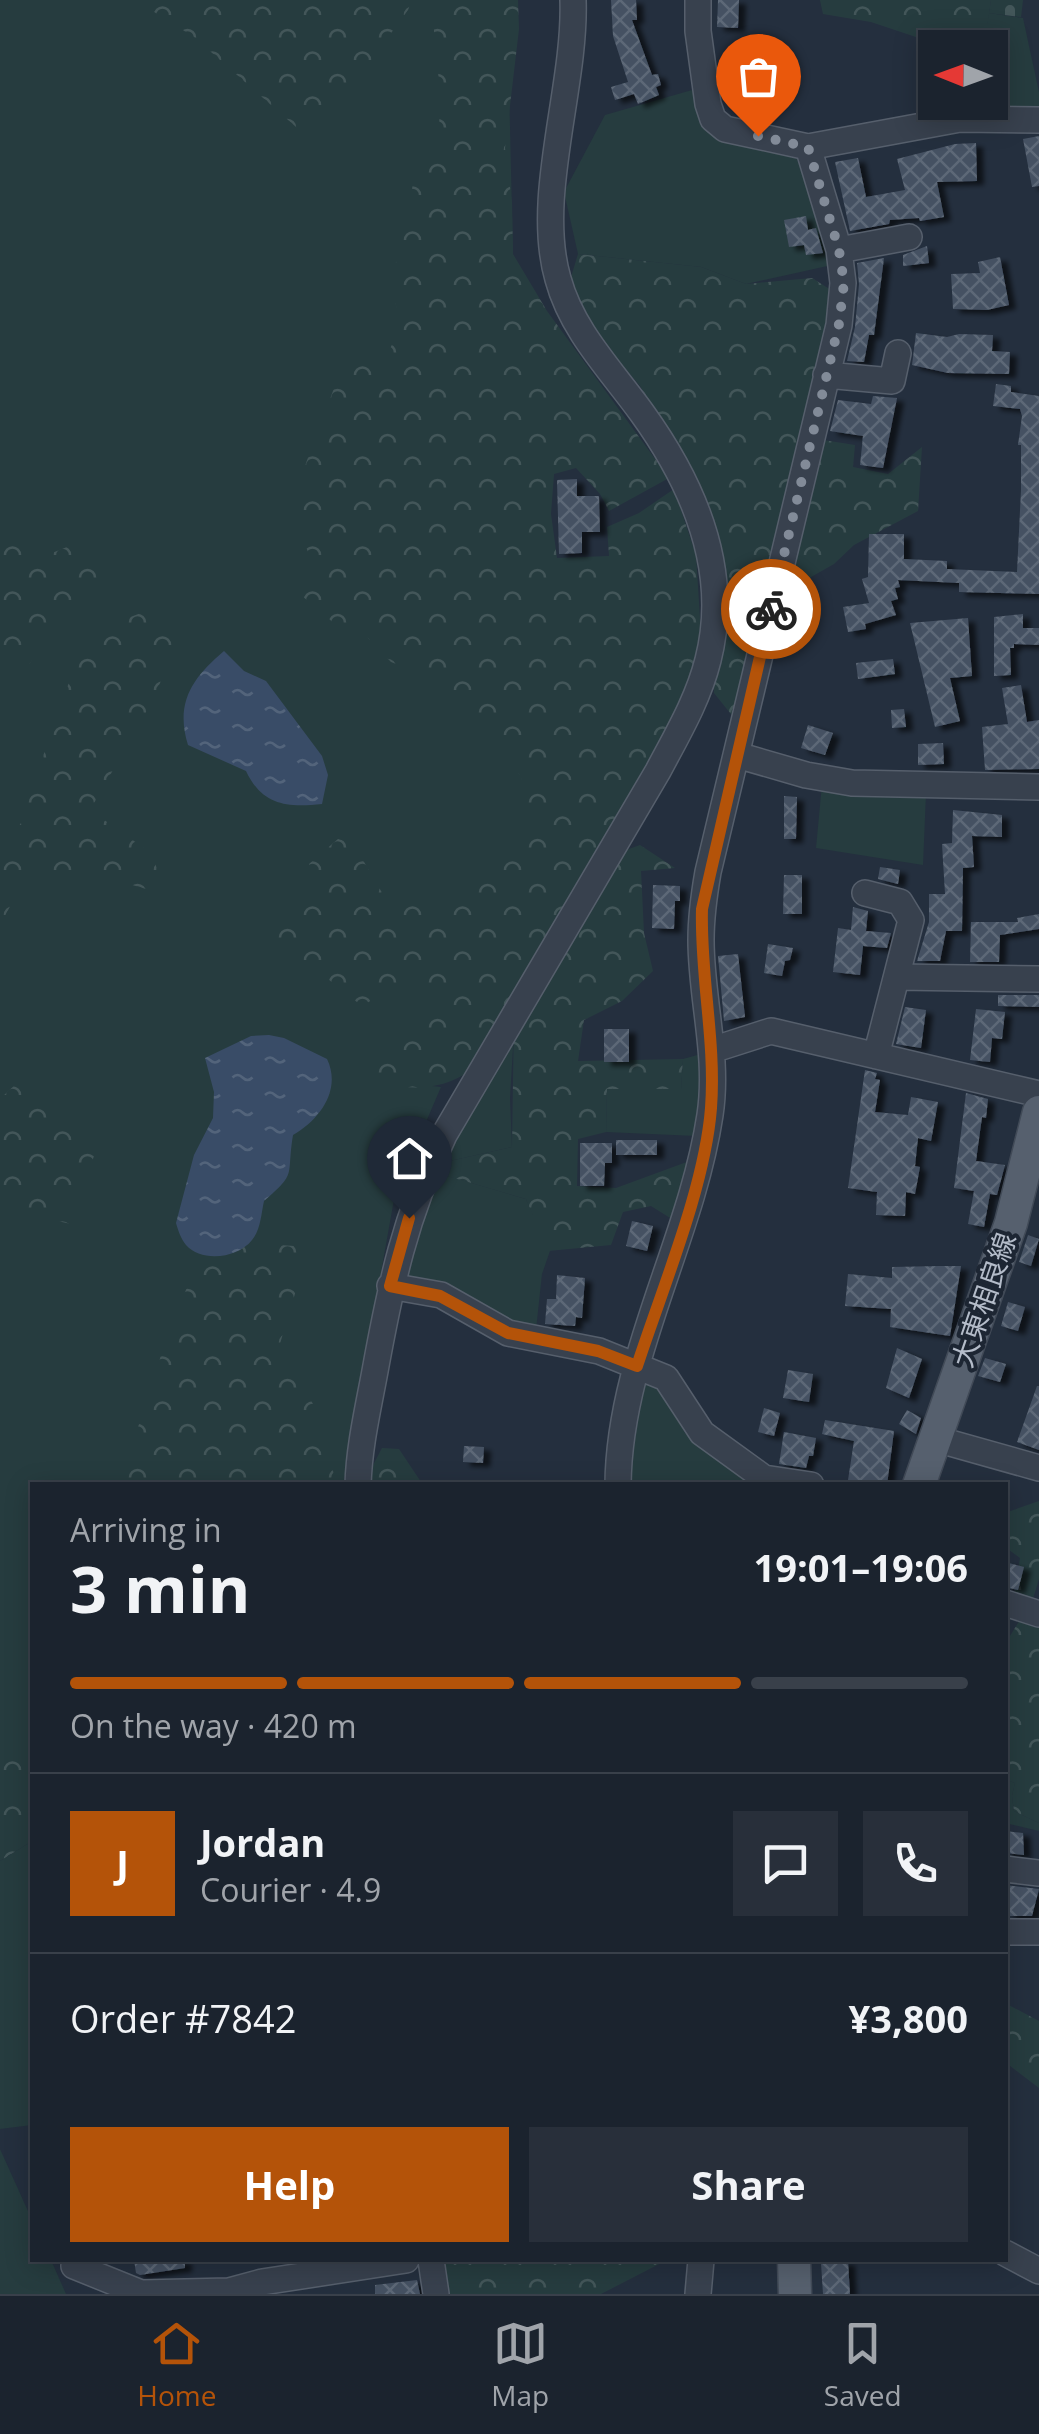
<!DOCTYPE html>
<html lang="en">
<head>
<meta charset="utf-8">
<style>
  body { margin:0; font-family:"Open Sans","Noto Sans JP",sans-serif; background:#282f3a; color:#f1f3f6; height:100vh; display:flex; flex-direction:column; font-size:38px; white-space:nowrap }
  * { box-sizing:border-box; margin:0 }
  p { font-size:32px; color:#a0a4aa }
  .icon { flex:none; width:55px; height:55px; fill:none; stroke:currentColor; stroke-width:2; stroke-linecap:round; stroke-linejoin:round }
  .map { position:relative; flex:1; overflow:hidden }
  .drawer { position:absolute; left:30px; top:1482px; width:978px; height:780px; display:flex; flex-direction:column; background:#1b232e; border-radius:0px; box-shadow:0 5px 25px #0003,0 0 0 2px #39404a }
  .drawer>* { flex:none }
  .needle { width:65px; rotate:271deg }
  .tools { position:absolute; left:918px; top:30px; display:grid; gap:20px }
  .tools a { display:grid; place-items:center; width:90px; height:90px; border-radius:0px; background:#1b232e; box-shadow:0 5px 25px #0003,0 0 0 2px #39404a; font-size:50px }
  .pin { position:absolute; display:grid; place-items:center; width:85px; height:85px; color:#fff; margin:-102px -42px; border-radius:50% 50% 50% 0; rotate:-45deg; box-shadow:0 0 10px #0007 }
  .pin .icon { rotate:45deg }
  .courier { position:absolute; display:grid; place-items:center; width:100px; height:100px; margin:-50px; border:8px solid #b45309; border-radius:50%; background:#fff; color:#222; box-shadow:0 2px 12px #0007 }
  .summary em { font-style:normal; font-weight:700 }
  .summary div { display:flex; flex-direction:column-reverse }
  .summary { display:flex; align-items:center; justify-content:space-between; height:170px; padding:0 40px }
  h1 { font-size:65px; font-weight:700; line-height:75px }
  .bar { display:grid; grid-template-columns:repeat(4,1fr); gap:15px 10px; align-content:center; height:120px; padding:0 40px }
  .bar i { height:12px; border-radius:8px; background:#39404a }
  .bar .current { background:#b45309 }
  .bar p { grid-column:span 4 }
  .line { display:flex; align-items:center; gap:25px; padding:0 40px; border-top:2px solid #39404a }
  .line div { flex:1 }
  .round { display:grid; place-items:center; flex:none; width:105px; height:105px; border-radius:0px; background:#282f3a }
  .primary-button { display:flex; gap:20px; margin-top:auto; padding:20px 40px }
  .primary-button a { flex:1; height:115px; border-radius:0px; background:#b45309; color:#fff; font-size:40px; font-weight:700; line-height:115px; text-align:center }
  .primary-button a+a { background:#282f3a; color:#f1f3f6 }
  .menu { display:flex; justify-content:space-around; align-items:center; height:140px; border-top:2px solid #39404a; background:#1b232e; font-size:28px; color:#a0a4aa }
  .menu a { display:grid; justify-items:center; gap:5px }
  .menu .current { color:#b45309 }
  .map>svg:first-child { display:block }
  .grass { fill:#263c3f }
  .forest { fill:url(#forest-crowns) }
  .cemetery { fill:url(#cemetery-stones) }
  .water { fill:url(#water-ripples) }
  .building { fill:url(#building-cross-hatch); filter:url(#shadow) }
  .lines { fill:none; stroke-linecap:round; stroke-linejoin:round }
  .minor-casing { stroke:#565f6c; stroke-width:28 }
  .major-casing { stroke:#414a57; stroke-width:35 }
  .minor { stroke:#38414e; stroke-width:25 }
  .major { stroke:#56606e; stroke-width:32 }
  .done { stroke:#828b98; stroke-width:10; stroke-dasharray:0 18 }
  .route { stroke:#b45309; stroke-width:12 }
  .labels { text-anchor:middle; stroke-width:8; stroke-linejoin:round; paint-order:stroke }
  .street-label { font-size:28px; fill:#b4bcc9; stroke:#1d2633 }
</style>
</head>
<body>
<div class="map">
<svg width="1039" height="2294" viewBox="0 0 1039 2294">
  <defs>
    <pattern id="forest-crowns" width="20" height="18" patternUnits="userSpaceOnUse" patternTransform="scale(2.5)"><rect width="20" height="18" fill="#263c3f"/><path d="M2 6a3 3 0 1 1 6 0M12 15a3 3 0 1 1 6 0" fill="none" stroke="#435659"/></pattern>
    <pattern id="cemetery-stones" width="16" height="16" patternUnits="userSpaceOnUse" patternTransform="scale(2.5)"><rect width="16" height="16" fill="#263c3f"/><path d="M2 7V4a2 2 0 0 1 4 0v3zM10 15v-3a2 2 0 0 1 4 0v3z" fill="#435659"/></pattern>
    <pattern id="water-ripples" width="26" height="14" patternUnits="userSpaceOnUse" patternTransform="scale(2.5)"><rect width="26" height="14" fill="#394c67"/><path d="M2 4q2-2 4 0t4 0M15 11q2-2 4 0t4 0" fill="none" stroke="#53647b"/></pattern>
    <pattern id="building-cross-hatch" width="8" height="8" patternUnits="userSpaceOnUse" patternTransform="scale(2.5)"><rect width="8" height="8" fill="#455162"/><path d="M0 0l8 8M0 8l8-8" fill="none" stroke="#5d6877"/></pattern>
    <filter id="shadow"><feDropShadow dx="7" dy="4" stdDeviation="2.5" flood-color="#0009"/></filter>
  </defs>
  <rect width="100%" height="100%" fill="#242f3e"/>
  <!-- grass -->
  <path class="grass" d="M0,0H507L513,254L549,841L502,933L380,1080L441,1087L395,1194L343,1485H32V1724L0,1787Z
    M989,13L1023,18L1039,92V114L935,115L942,103L990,102V48L974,47L987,24Z
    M692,90L706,128L797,159L841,263L746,284L701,267L578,254L564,192L605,115Z
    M822,784L926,794L923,865L816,848Z
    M515,1015L510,1098L512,1147L450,1161L438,1173L526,1199L550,1251L542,1274L535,1339L393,1284L436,1160Z
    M708,1052L696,1136L606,1132L607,1088L681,1089L683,1059Z
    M641,1378L664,1389L685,1433L755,1485H622Z
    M1005,1779L1015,1783L1012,1796L1014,1811L1039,1823V1831L1005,1823Z
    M32,1841V2125L0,2129V1861Z
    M0,2149L32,2220V2260H51L66,2294H0Z"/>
  <!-- forest -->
  <path class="forest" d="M135,0H412L408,10L312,141L194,37Z
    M431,0H518L519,29L505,148L512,203L513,254L547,311L669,478L609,511L600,494L576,468L554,474L551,514L557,558L609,556L607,527L639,513L674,489L696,555L702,650L618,853L640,845L675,868L641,871L644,933L653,971L622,1001L584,1020L578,1061L683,1059L681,1089H607L606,1132L578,1139L577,1186L616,1188L695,1159L675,1221L651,1206L623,1212L611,1245L548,1251L526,1199L437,1173L450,1161L512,1147L514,1016C507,1029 500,1047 489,1056C445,1096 411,1091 357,1078L403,1042L433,1009L420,991L395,986L362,1006L266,930L312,904L309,864L338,839L353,843L381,891L399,904L440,905L494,848L512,851L534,829L521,776L450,695L412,670L391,662L365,635L336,625L301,595L308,552L295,519L306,463L339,375L387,354L401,328L393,291L396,262L413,184L439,131L440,92Z
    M820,0H991L987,27L974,47L935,48V102L941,103L936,111L922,39L871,22L823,14Z
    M578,254L701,267L746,284L812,278L831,290L811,438L855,445L853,467L888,474L922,447L918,511L854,545L834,564L811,577L784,637L748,671L734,718L714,693L715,588L700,486L640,386L565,297Z
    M0,521L12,528L42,557L82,541L103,548L98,588L48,637L27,667L0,672Z
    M141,613L178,641L151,704L90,810L151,853L167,895L87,872L28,873L0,925V854L21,823L62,699L91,632Z
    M17,1083L55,1115L90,1130L95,1153L71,1224L12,1211L0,1216V1099Z
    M250,1243L309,1247L279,1347L322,1419L336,1485H115L149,1399L168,1329L202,1255Z
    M382,1448L399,1449L423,1485H370L371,1469Z
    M1039,1501V1579L1031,1605L1014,1597L1020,1558L1005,1547V1513Z
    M1021,1618L1039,1623V1823L1014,1811L1012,1796L1015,1783L1005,1779V1644Z
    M32,1710V1841L0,1861V1767Z
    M1005,2003L1039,2021V2088L1005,2062Z
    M442,2260H667L601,2294H446Z"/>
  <!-- cemetery -->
  <path class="cemetery" d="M991,0H1023L1021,17L989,13Z"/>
  <!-- water -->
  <path class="water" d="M224,651L244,671L266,681L322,756L328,775L322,804C286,808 262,805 246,771L188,745C175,703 192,678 224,651Z
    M269,1035L284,1038L327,1059C342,1090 319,1120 293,1135C286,1177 298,1172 264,1201C261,1214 261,1229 252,1240C238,1258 202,1263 186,1245C181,1239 178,1230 176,1223L194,1155L213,1118L214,1092L205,1058L251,1036Z"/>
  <!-- building -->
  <path class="building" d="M611,0H636L637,20H632L652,75L658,74L661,85L656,87L659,95L638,104L634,94L615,100L611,87L628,82L613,36Z
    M718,0H739L738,28L717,27Z
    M1039,136V186L1032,187L1023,139Z
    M976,143L977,181L937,182L944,217L920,221L919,218L890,220L889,224L850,231L835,162L858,158L866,197L905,190L897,159L955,144Z
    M806,216L808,230L816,228L823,253L806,255L804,245L789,247L784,220Z
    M927,246L929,263L903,266V255Z
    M1000,257L1009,305L987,310L953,309L951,274L980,273L978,262Z
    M884,258L874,335H869L864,362L847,361L855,327L859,284L857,263Z
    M916,333L947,337L959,334L993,335L992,351L1010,352L1009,374L948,373L912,365Z
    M996,384L1011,386V392L1039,396V594L959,592V583L898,580L900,587L895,588L898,599L891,601L896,615L865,624L866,629L848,632L843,607L869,603L862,579L868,577L869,534H904V559L947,561V569L1017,572L1021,490V445H1018L1022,416L1020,409L993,406Z
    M873,396L897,398L883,468L860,465L863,436L830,431L838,400L871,404Z
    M577,479V496H599L600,532H582V553L559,554L557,480Z
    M1023,614V628H1039V645L1014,644V648H1010L1011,675L994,676V617Z
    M968,618L972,676L950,678L960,721L935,727L910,623Z
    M893,659L895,674L858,679L856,663Z
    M1021,685L1027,722L1039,720V769L985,770L982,727L1008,724L1002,688Z
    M904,709L906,727L892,728L891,710Z
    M808,725L833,733L825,755L801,748Z
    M943,743L944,764L918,765V744Z
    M784,796L797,797L796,839H784Z
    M953,810L1002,815V837L972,836L974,867L963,868L962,931H946L940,961H917L929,922V894H945L942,844L952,843Z
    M880,867L900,870L898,884L878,879Z
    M784,875H802V914H783Z
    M653,885L680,886V901H675L674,929L652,928Z
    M853,907L868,911L866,931L891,933L887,948L863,946L860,975L833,972L838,928L851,930Z
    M1039,914V929L1000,935L999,962H970L971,922H1018L1017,918Z
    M768,944L793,948L790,960L785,961L782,976L764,973Z
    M738,954L745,1017L724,1021L718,956Z
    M998,995H1039V1007L998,1006Z
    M905,1007L926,1010L921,1048L896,1044Z
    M976,1009L1005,1012L1002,1039L992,1038L990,1062L970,1060Z
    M604,1029H629V1062H604Z
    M865,1070L877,1073L875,1079L880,1080L875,1112L908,1115L911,1097L938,1102L931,1141L918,1138L915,1166L920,1167L915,1194L906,1192L905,1216L876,1215L877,1192L848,1188Z
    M966,1093L988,1099L986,1118L982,1117L976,1161L1005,1165L997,1195L990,1194L984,1227L968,1224L974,1191L954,1188Z
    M616,1140H657V1155H616Z
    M580,1143H612V1163H605L604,1186H580Z
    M632,1221L653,1226L647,1251L626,1246Z
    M1028,1235L1039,1239L1031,1266L1019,1262Z
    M939,1266H961L950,1336L890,1327L891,1309L845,1306L848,1274L892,1278V1267Z
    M557,1275L585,1278L582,1318L576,1317L575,1326L545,1324L547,1299H556Z
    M1008,1302L1025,1307L1018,1331L1001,1326Z
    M897,1348L922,1359L909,1398L886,1388Z
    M985,1358L1006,1364L1000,1382L978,1376Z
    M788,1370L813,1374L809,1402L783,1398Z
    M1037,1386H1039V1450L1017,1442Z
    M764,1408L780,1413L774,1436L758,1432Z
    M907,1410L921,1418L916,1434L899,1424Z
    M825,1420L894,1431L887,1485L848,1480L854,1441L822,1434Z
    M784,1432L816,1438L813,1456H809L806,1468L779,1464Z
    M464,1446L484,1447L483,1463L463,1462Z
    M1005,1562L1024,1567L1018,1590L1005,1587Z
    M1005,1831L1023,1833L1024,1855L1005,1853Z
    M1005,1885L1039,1889L1032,1916H1008L1009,1911H1005Z
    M134,2260H185V2268L140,2275L136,2273Z
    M848,2261L850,2294H823L821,2263Z
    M417,2280L420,2294H375V2285Z"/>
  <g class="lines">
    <!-- minor casing -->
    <g class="minor-casing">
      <path id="minor" d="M698,0V31L708,104L713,119L725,129L808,147L960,119L1039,120
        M839,250L909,237
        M826,375L892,381L898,353
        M737,755L806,775L852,783L1039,787
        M865,893L900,902L911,920L876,1056
        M897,977L1039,979
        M712,1050L771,1031L1039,1094
        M390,1286L441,1295L508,1333L599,1351L666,1378L702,1433L764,1478L811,1485
        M936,1439L1039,1468
        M358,1485C359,1447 368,1409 375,1371C391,1283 405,1217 444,1135L658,771C677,735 698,700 708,660C731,570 694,485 642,413C611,370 572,331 558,279C534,197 576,87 573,0
        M618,1485C619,1357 691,1241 710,1115C719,1056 701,999 701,940C701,917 704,895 708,872L839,325L843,283L839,250L808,147
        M1005,1603L1039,1614
        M1005,1869L1039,1873
        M1005,1932H1039
        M1005,2253L1039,2271
        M431,2260L436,2294
        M74,2266L141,2293L229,2291L262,2282L406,2260
        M698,2294L701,2260"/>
    </g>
    <!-- major casing -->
    <g class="major-casing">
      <path id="major" d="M919,1485L1011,1223L1039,1112
        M794,2260L795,2294"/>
    </g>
    <!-- minor -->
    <use href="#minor" class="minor"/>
    <!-- major -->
    <use href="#major" class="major"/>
  </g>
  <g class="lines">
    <!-- done -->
    <path class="done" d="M758,136L808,147L839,250L844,283L839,324L771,609"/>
    <!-- route -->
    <path class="route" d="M409,1218L390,1286L440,1296L508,1333L598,1351L637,1366C662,1289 705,1187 711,1108C716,1041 700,976 702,909L771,609"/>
  </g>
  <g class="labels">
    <!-- street labels -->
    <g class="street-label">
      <text transform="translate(984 1300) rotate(-71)" y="10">大東相良線</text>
    </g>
  </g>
</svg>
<div class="tools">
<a><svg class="needle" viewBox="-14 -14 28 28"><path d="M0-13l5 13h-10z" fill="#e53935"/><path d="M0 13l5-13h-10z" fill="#a0a4aa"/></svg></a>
</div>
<div class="pin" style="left:758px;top:136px;background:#ea580c"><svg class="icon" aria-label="bag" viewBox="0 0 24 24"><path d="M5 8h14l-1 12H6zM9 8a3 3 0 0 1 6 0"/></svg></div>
<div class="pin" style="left:409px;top:1218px;background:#1f2937"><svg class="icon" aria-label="home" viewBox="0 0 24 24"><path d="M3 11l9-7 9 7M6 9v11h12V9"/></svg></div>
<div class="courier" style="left:771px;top:609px"><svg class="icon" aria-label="bike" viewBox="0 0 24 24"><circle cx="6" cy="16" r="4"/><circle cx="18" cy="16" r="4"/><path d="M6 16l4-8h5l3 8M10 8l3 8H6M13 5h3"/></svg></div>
<section class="drawer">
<div class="summary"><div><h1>3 min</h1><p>Arriving in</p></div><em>19:01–19:06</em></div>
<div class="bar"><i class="current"></i><i class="current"></i><i class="current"></i><i></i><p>On the way · 420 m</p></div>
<div class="line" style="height:180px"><b class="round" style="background:#b45309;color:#fff">J</b><div><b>Jordan</b><p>Courier · 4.9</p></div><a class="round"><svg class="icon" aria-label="chat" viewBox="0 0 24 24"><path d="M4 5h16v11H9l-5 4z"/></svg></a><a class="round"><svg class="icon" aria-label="phone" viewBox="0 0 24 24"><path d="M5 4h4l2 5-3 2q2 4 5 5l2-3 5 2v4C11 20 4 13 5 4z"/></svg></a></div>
<div class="line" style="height:130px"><div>Order #7842</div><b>¥3,800</b></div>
<div class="primary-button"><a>Help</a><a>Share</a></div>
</section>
</div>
<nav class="menu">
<a class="current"><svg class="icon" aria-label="home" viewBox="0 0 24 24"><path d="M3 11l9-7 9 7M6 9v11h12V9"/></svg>Home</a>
<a><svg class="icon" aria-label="map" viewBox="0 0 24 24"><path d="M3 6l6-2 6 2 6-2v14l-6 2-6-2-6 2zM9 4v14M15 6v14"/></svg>Map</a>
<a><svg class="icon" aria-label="saved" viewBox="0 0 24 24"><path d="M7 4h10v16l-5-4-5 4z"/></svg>Saved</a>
</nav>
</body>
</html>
